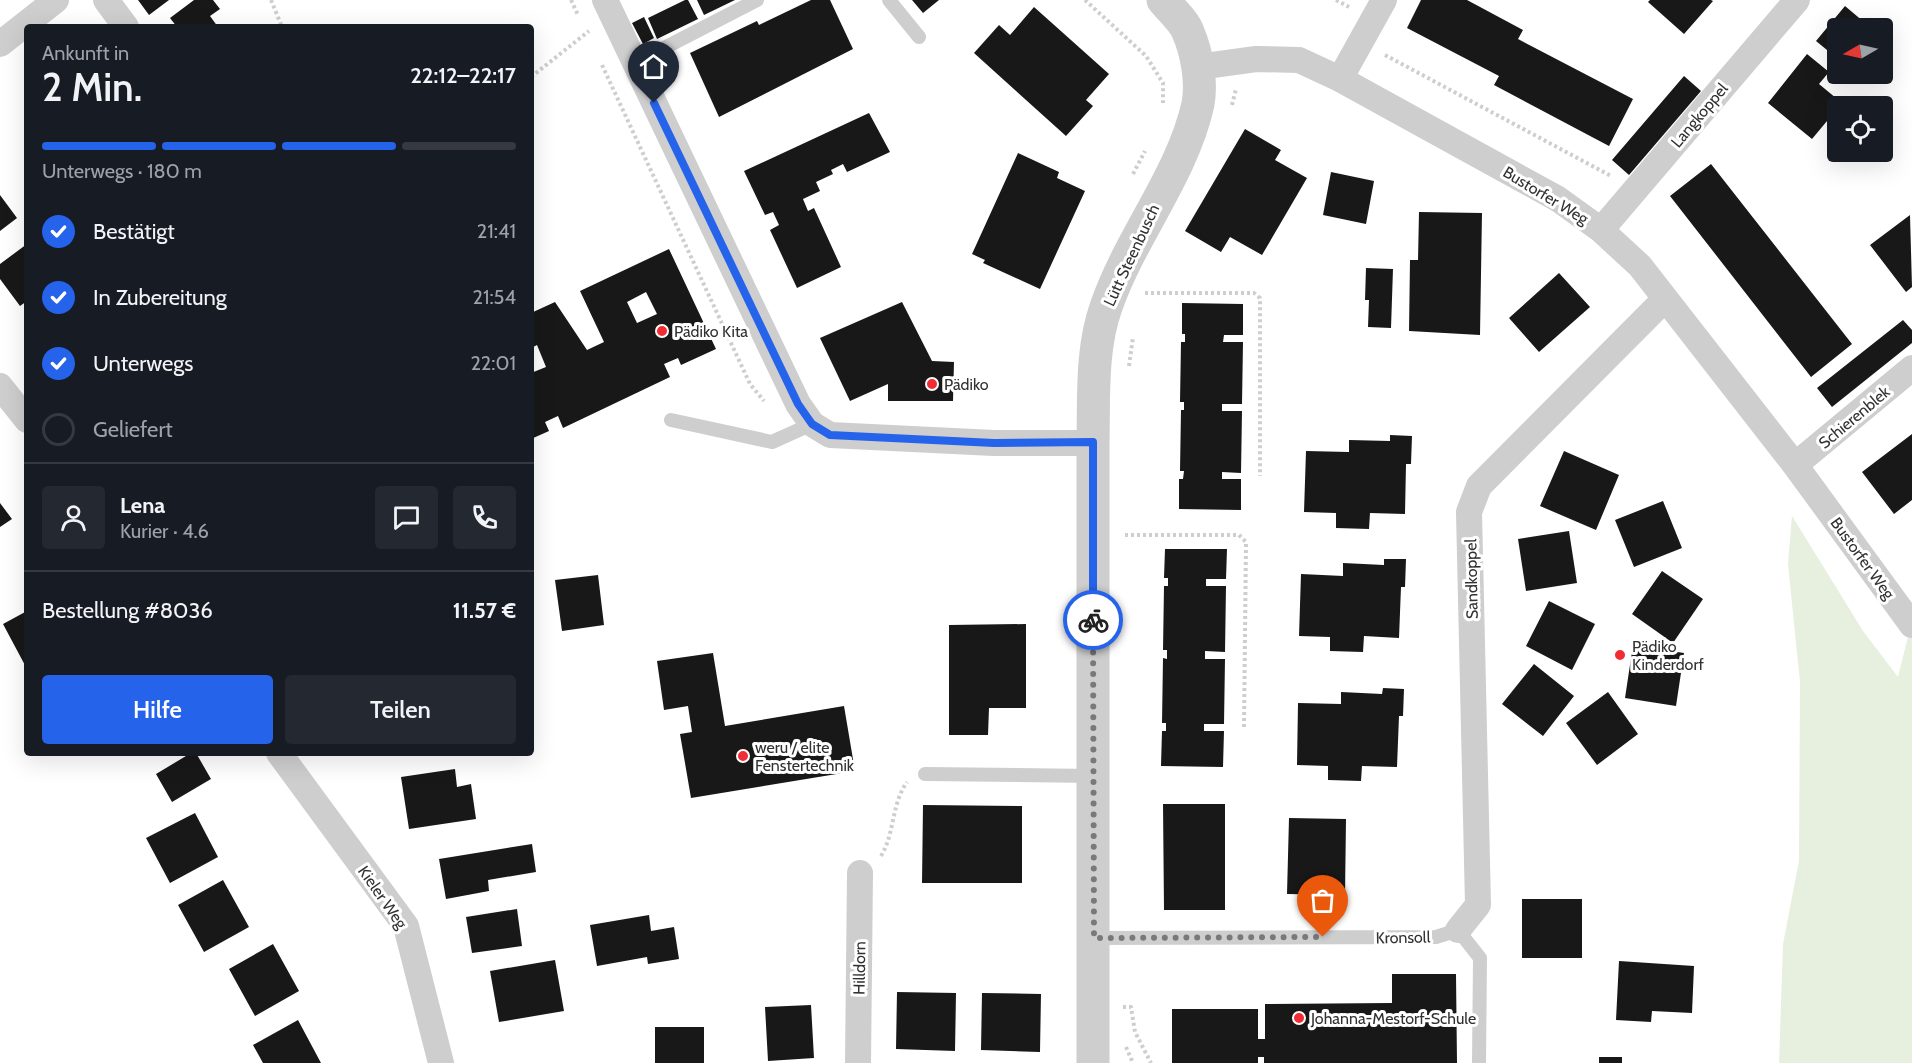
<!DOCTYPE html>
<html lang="de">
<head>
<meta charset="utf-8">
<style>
  body { margin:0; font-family:Cabin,sans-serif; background:#242831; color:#f1f3f6; height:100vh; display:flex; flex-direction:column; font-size:22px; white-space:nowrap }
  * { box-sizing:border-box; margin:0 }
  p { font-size:20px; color:#9ea1a6 }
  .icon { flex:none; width:33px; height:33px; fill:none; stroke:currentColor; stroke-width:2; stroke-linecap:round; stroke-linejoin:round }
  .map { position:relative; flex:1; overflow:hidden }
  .drawer { position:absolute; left:24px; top:24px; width:510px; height:732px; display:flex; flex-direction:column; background:#171b24; border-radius:6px; box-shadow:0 6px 24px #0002 }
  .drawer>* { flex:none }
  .needle { width:39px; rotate:261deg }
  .fabs { position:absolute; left:1827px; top:18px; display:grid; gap:12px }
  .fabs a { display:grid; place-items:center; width:66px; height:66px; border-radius:6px; background:#171b24; box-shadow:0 6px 24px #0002; font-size:30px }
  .pin { position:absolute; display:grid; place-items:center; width:51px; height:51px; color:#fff; margin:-62px -26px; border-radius:50% 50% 50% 0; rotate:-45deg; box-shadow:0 0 6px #0007 }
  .pin .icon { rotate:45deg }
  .courier { position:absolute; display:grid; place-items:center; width:60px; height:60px; margin:-30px; border:4px solid #2563eb; border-radius:50%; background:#fff; color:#222; box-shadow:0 2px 8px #0007 }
  .head em { font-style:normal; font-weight:600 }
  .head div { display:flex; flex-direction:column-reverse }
  .head { display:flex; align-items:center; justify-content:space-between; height:102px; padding:0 18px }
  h1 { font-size:39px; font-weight:600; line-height:45px }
  .bar { display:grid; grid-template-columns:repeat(4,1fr); gap:9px 6px; align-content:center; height:72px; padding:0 18px }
  .bar i { height:8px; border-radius:4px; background:#363941 }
  .bar .active { background:#2563eb }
  .bar p { grid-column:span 4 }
  .line { display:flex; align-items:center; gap:15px; padding:0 18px; border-top:2px solid #363941 }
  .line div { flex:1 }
  .round { display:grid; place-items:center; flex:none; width:63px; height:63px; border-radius:6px; background:#242831 }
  ol { padding:0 18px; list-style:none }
  li { display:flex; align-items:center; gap:18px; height:66px }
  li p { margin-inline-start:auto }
  li .icon { padding:6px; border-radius:50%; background:#2563eb; color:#fff; stroke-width:4 }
  li:last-child { color:#9ea1a6 }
  li i { width:33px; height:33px; border:3px solid #363941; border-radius:50% }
  .primary-button { display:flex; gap:12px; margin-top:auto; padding:12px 18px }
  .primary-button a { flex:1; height:69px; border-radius:6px; background:#2563eb; color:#fff; font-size:24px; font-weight:600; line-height:69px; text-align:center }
  .primary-button a+a { background:#242831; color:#f1f3f6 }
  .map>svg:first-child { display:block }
  .green { fill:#e7efdf }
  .building { fill:#181818; fill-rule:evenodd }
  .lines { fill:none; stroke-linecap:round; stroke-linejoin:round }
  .path { stroke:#cecece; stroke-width:4; stroke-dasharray:3 3; stroke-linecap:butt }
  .service { stroke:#cecece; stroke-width:14 }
  .minor { stroke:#cecece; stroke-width:26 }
  .tertiary { stroke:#cecece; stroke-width:33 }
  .done { stroke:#797979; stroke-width:6; stroke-dasharray:0 10.8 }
  .route { stroke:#2563eb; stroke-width:8 }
  .poi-dot { fill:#f02c34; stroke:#fff; stroke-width:2 }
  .labels { text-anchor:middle; stroke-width:6; stroke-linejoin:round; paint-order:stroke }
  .street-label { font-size:16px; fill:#313131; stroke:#fff }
  .poi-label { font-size:16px; fill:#313131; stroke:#fff; text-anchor:start }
</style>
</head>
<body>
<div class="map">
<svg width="1912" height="1063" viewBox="0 0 1912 1063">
  <rect width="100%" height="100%" fill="#fff"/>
  <!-- green -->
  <path class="green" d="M1792,516L1863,631L1898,677L1912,621V1063H1779L1783,944L1799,861L1800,682L1788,564Z"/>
  <!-- building -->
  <path class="building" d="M138,0H169L149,15Z
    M194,0H213L220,9L210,16L218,27H177L170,18Z
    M685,0H688L698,19L657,39L648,18Z
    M697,0H735L704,15Z
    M811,0H830L853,49L719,117L690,53L757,21L759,25Z
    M912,0H939L923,13Z
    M1421,0H1467L1523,30L1518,39L1633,99L1609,146L1494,85L1499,76L1407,28Z
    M1650,0H1711L1713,1L1684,34L1648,2Z
    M1845,6L1871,28H1838V59L1816,41Z
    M1034,7L1109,74L1086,100L1093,106L1066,136L974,53L999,25L1010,35Z
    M644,17L654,38L643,44L632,23Z
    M1807,54L1829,72L1819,84L1842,103L1812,139L1768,103Z
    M1684,76L1701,91L1629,175L1612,160Z
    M869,113L890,152L847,172L843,164L831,170L833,174L816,182L820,191L803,199L808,211L814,208L841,267L797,288L770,230L779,225L773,212L765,215L744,171Z
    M1245,129L1281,150L1275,160L1307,178L1262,255L1230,237L1221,252L1185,231Z
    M1018,153L1059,172L1057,178L1085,191L1040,289L983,263L985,260L972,254Z
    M1711,164L1852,344L1811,377L1670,196Z
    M1331,172L1374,181L1366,224L1323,215Z
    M0,195L17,218L0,231Z
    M1419,212L1482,213L1480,335L1409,331L1410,260H1418Z
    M1910,215L1912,287L1906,292L1870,245Z
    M27,244V301L20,306L0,279V264Z
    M669,249L716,349L681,365L678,358L664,364L670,377L563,428L558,416L545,422L549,431L531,439V373L546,367L537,345L531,348V313L555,302L587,350L604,342L580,291ZM646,292L657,314L637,323L627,302Z
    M1366,268L1393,269L1391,328L1368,327L1369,300H1365Z
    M1559,273L1590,307L1539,352L1509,318Z
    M902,302L932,361L954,362L953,401H888V384L850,401L820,338Z
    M1182,303L1243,304V335H1224L1223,342H1243L1242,404H1222V411H1242L1241,473L1222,472V479H1241V510L1179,509V479H1183L1184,471H1180L1181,410H1184V402H1180L1181,342H1185V334H1182Z
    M1903,320L1912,330V343L1832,407L1817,388Z
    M1912,434V500L1894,514L1862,472Z
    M1390,435L1412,436L1411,464H1406L1405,514L1370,513L1369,529L1336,528V513L1304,512L1306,451L1349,452V440L1390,441Z
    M1564,451L1619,475L1596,530L1540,506Z
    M1663,501L1682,548L1634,567L1615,520Z
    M0,503L12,519L0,527Z
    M1569,531L1577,583L1526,591L1518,539Z
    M1165,549H1227L1226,579H1206V586H1226L1225,652L1205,651V659H1225L1224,724H1204V731H1224L1223,767L1161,766L1162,731H1166V723H1162L1163,658L1167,659V650H1163L1164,586H1168V578H1164Z
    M1384,559H1406L1405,587H1401L1399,638L1364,636L1363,652L1330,651V637L1299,636L1301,574L1343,576V563L1384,565Z
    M1662,571L1703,599L1673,643L1632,614Z
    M598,575L604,625L562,631L555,580Z
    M1549,601L1595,624L1572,670L1526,646Z
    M27,611V669L3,624Z
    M1026,624V708H989L988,735H949V625Z
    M1633,645L1684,653L1676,706L1625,698Z
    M713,653L725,726L844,706L855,771L691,798L680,734L692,732L688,706L664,710L657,661Z
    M1534,664L1574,696L1543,736L1502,704Z
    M1383,688L1404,689L1403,716H1399L1397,767L1362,766L1361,781L1328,780V766L1297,765L1298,703L1341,704V692L1382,694Z
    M1608,692L1638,734L1597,765L1566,723Z
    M191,753H196L211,779L172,802L156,774Z
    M455,769L457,787L471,784L476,819L409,829L401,777Z
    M1163,804H1225V910H1164Z
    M923,805L1022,806V883H922Z
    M195,813L218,857L170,883L146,838Z
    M1289,818L1346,819L1345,895L1287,894Z
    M532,844L536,872L488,880L489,891L446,899L439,859Z
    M223,880L249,927L204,952L178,905Z
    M1522,899H1582V958H1522Z
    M517,909L522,946L472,953L466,917Z
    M649,915L651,931L674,927L679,959L648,964L647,957L597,966L590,925Z
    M273,944L299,991L255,1016L229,969Z
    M555,960L564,1011L499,1022L490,971Z
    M1619,961L1694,966L1692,1013L1652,1011L1651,1022L1616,1020Z
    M1392,974H1456L1457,1063H1264V1057H1258V1063H1172V1009H1258V1039H1265V1004L1392,1003Z
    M897,992L956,993L955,1051L896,1049Z
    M982,993L1041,994L1040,1052L981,1050Z
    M811,1005L814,1058L768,1061L765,1007Z
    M298,1020L321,1063H263L253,1045Z
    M655,1027H704V1063H655Z
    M1599,1057H1622V1063H1599Z"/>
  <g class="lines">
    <!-- path -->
    <path class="path" d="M271,0L282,27
      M571,0L578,15
      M1085,0L1146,56L1163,83V103
      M1336,0L1349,7
      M1385,55L1611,176
      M602,65L750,384L764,401
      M531,77L589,31
      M1232,105L1236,89
      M1133,174L1145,151
      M1145,293H1254L1260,298V476
      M1129,366L1133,337
      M1125,535H1239L1246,542L1244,728
      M881,856C895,833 891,805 907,782
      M1123,1007H1131L1135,1032L1151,1063
      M1126,1047L1133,1063"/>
    <!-- service -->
    <path class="service" d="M889,0L919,37
      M635,63L757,0
      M671,420L772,442L812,424
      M925,774L1094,776
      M1094,938L1436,937L1458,930L1480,958L1479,1063"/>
    <!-- minor -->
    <path class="minor" d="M106,0L126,27
      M605,0L798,404L812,424L830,435L994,443H1093
      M0,44L56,0
      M1198,67L1256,59L1299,60L1340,79L1558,199L1601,230L1640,266L1795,465L1912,625
      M1340,79L1384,0
      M1601,230L1797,0
      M0,386L27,420
      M1795,465L1912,368
      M279,753L406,926L441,1063
      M1458,930L1478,905L1469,512L1479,486L1664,300
      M858,1063L860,873"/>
    <!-- tertiary -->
    <path class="tertiary" d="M1093,1063V443C1094,398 1091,349 1106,307C1130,237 1182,176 1198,104C1202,82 1197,53 1188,32C1184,21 1171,10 1163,0"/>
  </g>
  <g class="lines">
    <!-- done -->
    <path class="done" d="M1093,620L1094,938L1323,937"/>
    <!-- route -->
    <path class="route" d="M654,103L798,404L812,424L830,435L994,443L1093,442V620"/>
  </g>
  <!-- markers -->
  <g class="poi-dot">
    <circle cx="662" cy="331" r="6"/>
    <circle cx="932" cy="384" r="6"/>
    <circle cx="1620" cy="655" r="6"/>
    <circle cx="743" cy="756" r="6"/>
    <circle cx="1299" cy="1018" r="6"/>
  </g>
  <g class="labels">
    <!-- street labels -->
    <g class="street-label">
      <text transform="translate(1699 115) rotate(-50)" y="6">Langkoppel</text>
      <text transform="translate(1546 195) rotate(31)" y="6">Bustorfer Weg</text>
      <text transform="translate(1131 255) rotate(-65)" y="6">Lütt Steenbusch</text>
      <text transform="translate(1854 417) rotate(-40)" y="6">Schierenblek</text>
      <text transform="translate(1863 558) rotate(54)" y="6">Bustorfer Weg</text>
      <text transform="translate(1471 579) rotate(-91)" y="6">Sandkoppel</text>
      <text transform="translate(383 897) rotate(55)" y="6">Kieler Weg</text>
      <text transform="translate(1403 937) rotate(-1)" y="6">Kronsoll</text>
      <text transform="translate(859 968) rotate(-89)" y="6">Hilldorn</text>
    </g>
    <!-- poi labels -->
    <g class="poi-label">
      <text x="674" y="337">Pädiko Kita</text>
      <text x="944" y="390">Pädiko</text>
      <text x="1632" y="652">Pädiko<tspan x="1632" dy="18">Kinderdorf</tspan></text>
      <text x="755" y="753">weru / elite<tspan x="755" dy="18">Fenstertechnik</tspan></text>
      <text x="1311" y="1024">Johanna-Mestorf-Schule</text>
    </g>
  </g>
</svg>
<div class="fabs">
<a><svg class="needle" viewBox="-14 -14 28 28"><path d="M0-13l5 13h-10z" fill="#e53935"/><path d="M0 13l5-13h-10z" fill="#9ea1a6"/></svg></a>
<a><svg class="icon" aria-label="locate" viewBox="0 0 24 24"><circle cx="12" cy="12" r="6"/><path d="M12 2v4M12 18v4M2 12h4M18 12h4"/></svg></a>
</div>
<div class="pin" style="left:1323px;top:937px;background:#ea580c"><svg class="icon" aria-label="bag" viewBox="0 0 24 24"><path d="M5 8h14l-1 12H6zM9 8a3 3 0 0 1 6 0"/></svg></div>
<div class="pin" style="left:654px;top:103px;background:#1f2937"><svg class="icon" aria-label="home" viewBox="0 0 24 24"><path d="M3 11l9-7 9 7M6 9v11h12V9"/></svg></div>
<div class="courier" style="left:1093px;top:620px"><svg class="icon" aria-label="bike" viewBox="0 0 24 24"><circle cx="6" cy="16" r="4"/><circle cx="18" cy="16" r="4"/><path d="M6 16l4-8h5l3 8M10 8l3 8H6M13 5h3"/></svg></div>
<section class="drawer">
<div class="head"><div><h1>2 Min.</h1><p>Ankunft in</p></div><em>22:12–22:17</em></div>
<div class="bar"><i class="active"></i><i class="active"></i><i class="active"></i><i></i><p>Unterwegs · 180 m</p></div>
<ol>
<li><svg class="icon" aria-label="check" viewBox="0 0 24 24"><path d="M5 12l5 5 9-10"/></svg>Bestätigt<p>21:41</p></li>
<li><svg class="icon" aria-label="check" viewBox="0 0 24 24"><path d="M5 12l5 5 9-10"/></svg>In Zubereitung<p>21:54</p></li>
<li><svg class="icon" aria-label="check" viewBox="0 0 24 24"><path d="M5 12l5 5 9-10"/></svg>Unterwegs<p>22:01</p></li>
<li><i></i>Geliefert</li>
</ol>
<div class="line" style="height:108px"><a class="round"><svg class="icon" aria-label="person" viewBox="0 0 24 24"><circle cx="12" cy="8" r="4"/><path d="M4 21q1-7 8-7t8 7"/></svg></a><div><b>Lena</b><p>Kurier · 4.6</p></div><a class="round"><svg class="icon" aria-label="chat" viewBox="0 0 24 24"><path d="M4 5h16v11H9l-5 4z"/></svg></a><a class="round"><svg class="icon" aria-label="phone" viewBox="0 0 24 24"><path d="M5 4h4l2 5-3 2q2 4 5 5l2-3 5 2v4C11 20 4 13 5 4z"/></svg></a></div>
<div class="line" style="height:78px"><div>Bestellung #8036</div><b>11.57 €</b></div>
<div class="primary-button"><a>Hilfe</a><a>Teilen</a></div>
</section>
</div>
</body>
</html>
